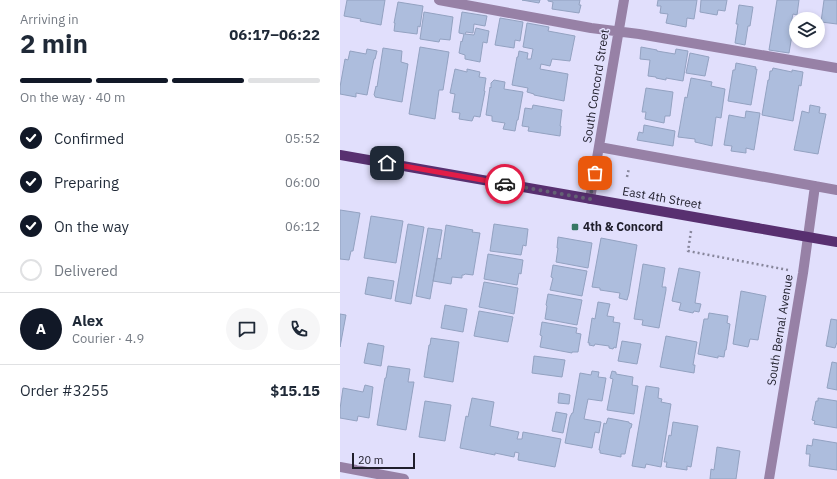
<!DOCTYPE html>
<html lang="en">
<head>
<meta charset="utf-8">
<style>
  body { margin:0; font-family:"IBM Plex Sans",sans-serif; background:#f6f6f7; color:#1f2937; height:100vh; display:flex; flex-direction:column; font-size:15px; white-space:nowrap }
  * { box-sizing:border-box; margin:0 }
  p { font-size:13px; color:#747a83 }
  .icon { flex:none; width:22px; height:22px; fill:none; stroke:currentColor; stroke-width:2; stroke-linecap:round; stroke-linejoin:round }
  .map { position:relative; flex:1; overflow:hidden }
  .details { display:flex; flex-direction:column; background:#fff; width:340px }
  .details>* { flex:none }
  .controls { position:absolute; left:449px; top:12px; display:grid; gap:8px }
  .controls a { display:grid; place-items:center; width:36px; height:36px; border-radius:50%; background:#fff; box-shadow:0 2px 6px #0003; font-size:20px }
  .scale { position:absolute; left:12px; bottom:10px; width:63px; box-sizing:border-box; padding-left:4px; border:2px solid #1f1e2b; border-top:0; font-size:11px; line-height:14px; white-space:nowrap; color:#1f1e2b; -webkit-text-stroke:3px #e1dffc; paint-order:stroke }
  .pin { position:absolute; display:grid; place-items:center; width:34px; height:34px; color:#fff; margin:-17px; border-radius:8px; box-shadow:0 2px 6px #0006 }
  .courier { position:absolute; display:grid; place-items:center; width:40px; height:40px; margin:-20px; border:3px solid #e11d48; border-radius:50%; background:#fff; color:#222; box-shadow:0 1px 5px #0007 }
  .summary em { font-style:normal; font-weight:700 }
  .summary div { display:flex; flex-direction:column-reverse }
  .summary { display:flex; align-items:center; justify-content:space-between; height:68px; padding:0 20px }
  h1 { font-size:26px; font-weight:700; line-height:30px }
  .bar { display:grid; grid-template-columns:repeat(4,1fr); gap:6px 4px; align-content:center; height:48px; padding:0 20px }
  .bar i { height:5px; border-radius:3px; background:#e0e1e3 }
  .bar .active { background:#111827 }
  .bar p { grid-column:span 4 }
  .line { display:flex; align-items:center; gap:10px; padding:0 20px; border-top:1px solid #e0e1e3 }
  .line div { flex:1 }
  .round { display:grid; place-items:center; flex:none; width:42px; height:42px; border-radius:21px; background:#f6f6f7 }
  ol { padding:0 20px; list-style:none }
  li { display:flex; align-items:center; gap:12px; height:44px }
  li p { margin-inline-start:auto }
  li .icon { padding:4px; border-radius:50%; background:#111827; color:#fff; stroke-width:4 }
  li:last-child { color:#747a83 }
  li i { width:22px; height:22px; border:2px solid #e0e1e3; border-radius:50% }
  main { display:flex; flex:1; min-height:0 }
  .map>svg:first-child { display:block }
  .building { fill:#adbddd; stroke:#93a2c1 }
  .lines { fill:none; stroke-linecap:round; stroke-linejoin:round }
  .path { stroke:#87869b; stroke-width:2.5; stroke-dasharray:2 3; stroke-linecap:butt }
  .minor { stroke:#9781a6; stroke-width:10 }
  .major { stroke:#583070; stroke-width:10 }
  .major-bridge { stroke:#583070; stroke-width:10 }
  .done { stroke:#636274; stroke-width:4; stroke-dasharray:0 7.2 }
  .route { stroke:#e11d48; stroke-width:5 }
  .poi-dot { fill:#377764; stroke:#e1dffc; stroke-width:1.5 }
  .labels { text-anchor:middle; stroke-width:3; stroke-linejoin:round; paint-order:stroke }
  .street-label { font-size:12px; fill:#1f1e2b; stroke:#e1dffc }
  .poi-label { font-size:12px; font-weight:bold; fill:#1f1e2b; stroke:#e1dffc; text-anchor:start }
</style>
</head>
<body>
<main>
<section class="details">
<div class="summary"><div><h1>2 min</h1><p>Arriving in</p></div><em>06:17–06:22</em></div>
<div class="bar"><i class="active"></i><i class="active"></i><i class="active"></i><i></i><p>On the way · 40 m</p></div>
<ol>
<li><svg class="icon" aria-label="check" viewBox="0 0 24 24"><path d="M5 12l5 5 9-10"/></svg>Confirmed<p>05:52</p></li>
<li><svg class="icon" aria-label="check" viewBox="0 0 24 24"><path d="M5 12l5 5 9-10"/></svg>Preparing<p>06:00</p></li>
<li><svg class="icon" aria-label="check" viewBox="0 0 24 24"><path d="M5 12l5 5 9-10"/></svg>On the way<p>06:12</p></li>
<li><i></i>Delivered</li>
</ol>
<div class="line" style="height:72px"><b class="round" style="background:#111827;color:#fff">A</b><div><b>Alex</b><p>Courier · 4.9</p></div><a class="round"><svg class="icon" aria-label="chat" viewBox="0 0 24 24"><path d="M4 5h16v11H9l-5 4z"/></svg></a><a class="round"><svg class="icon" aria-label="phone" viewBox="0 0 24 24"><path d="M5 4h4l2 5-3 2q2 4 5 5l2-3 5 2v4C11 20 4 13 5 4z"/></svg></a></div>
<div class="line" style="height:52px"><div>Order #3255</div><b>$15.15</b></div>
</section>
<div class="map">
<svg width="497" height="479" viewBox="0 0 497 479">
  <rect width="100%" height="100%" fill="#e1dffc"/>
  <!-- building -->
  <path class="building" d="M7,0H45L41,25L20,21L21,19L4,16Z
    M182,0H200L199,3Z
    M208,0H240L239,5H241L239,13L212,9L213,2L208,1Z
    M318,0H357L354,19L347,18L346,27L326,23L328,14L320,13L321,6H317Z
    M361,0H387L385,11L378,10L377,15L360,12Z
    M437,0H459L457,15L453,14L450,28L453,29L449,53L429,50Z
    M484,0H497V24L481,22Z
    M58,2L83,6L80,27L78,26L77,34L54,31L55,23H54Z
    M399,5L413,7L410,26H408L405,45L395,43L398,24H396Z
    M84,12L113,17L110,40L100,39L99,42L80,39Z
    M122,12L147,16L145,26L134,24L133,33L126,32L125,34L134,35L136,28L149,31L147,43L143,42L140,62L125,59V55L119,53L121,41L122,42L124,34L119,33V31Z
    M160,18L183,22L180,41L175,40L174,48L155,45Z
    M187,23L209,27L208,31L235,36L230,61L212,59L210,66L201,64L200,69L228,74L224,101L194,95V94L187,92L188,88L172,85L177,57H178L179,51L188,53L187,59H191L193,49L183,47Z
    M80,47L109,52L103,90H99L95,119L69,114Z
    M301,47L317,50V51L335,54L336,49L348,51L343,81L326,78V80L316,78V77L308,76L310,60L300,59Z
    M43,48L62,51L61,62L68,64L62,102L35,97V96L34,95L36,86L37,87Z
    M27,49L37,51L35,59H34L27,95L16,93V97L0,94V87L5,59L8,60L10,51L26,54Z
    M350,53L369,57L365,76L346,73Z
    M396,63L416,67L415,69H417L411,105L388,101L393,70H395Z
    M433,68L452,72V70L463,72L461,86L459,85L453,121L422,115L428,80H429L430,71H432Z
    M115,69L127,72V69L140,72L139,77L146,78L144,91H145L140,117L134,116L132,121L119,119L120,113L112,112L115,94L110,93Z
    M351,78L372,82L371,86L385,89L381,118L376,117L372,146L355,142V139L338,137L345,97L347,98Z
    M154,80L165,82L164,89L183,92L178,120H177L175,131L163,129L165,123L152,121V116L146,115L150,87L151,88V83Z
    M306,88L333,92L330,116H325L324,123L305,119L306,112H302Z
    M193,105L222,110L220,126H221L220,136L188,131L189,127L182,126L185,108L192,109Z
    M470,105L480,107L479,113L486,114L478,154L454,150L462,111L469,113Z
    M406,111L420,113L414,150L406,148V153L391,151L392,146L384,145L389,115L405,118Z
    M304,125L335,131L333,146L297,140L299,132L303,133Z
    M0,210L20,213L13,251H11L9,260L0,259Z
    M31,216L63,221L56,263L24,258Z
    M68,224L84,227L71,304L55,301Z
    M154,224L188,229L186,246L183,245L181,255L150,251Z
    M106,225L133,230L132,232L140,233L133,275L125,274L124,275H122V278L112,277L111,284L93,281L97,258L101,259Z
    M88,228L102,230L90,299L76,296Z
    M218,237L252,243L248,268L216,262L218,248H217Z
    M261,238L297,245L289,293L287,300L279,298L280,293L260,290V288L252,287Z
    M148,254L183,260L181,274L179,273L177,285L144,279Z
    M303,264L325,268L322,287H326V290L319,328L302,325L303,320L294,319Z
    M213,265L247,271L242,296L210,290L213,278L211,277Z
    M339,268L360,272L355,303L361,304L359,312L354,311L353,313L339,310L341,303L332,301Z
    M28,277L54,281L51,299L25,294Z
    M144,282L178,288L174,314L139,307Z
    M401,291L426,296L418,340L410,339L408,347L393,344Z
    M208,294L242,300L237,325L205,319L207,306L206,305Z
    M258,302L270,304L267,316L274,317L273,322L280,323L276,348L274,347L273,349L269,348V346L255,344L254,346L249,345L250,343H248L252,318L255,319Z
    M105,305L127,309L123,332L101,328Z
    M139,311L173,317L168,342L134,336Z
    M369,313L388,316L387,323L390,324L386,350H385L384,357L378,356V358L358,354L364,319H368Z
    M0,314L6,315L0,347Z
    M491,319L497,320V342L495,348L486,346Z
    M202,322L237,328L236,333L241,334L238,352H232V353L200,347L202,336L200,335Z
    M326,336L357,342L353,365H355L354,373L320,367Z
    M91,338L119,342L113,382L84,377L89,345H90Z
    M282,341L301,344L297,364L278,361Z
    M28,343L44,346L41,366L24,363Z
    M194,356L225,360L222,377L192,373Z
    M492,362L497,363V390L487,388Z
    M48,366L70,369L68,382H74L66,430L37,425L45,378H46Z
    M252,371L259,372L258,377L266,378L262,401L248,399L244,419L261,422L259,433L255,432L252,448L225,443L230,417L232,413H233L240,373L251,375Z
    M272,371L276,372V374L293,377L292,385L298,386L294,414L267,410L273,379L270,378Z
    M25,385L33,387L29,418L18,416L17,421L0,418V409L3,388L23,392Z
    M306,386L319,388L318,398L322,399L321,402L331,404L321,467L306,464L305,468L292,466Z
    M219,393L230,395L229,404L218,403Z
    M132,398L154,402L150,426L179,432L177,439H182L183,432L221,439L215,467L178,460L179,453L175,452L174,457L155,453V455L120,448L126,416L128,417Z
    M478,398L497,401V428L474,424L475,421L472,420L476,401H478Z
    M85,401L111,405L105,441L79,437Z
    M216,412L227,414L223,433L212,431Z
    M268,418L289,422V423L292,424L291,428H290L285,454H281V457L260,453V450H259L264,423L266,424Z
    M333,422L358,426L351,467L347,466V470L326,467L327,462H324L329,435L331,436Z
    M473,439L497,443V470L469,466L470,454H466L467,445L472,446Z
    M377,447L400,451L396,479H370L371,469L374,470Z"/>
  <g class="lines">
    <!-- path -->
    <path class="path" d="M287,177L289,168
      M351,231L348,251L448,270"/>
    <!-- minor -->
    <path class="minor" d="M99,0L251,28L299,34L497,68
      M259,147L497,190
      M250,199L284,0
      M0,467L64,479
      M429,479L463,273L475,186"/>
    <!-- major -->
    <path class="major" d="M0,155L417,228"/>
    <!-- major-bridge -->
    <path class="major-bridge" d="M417,228L497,242"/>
  </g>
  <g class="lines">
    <!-- done -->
    <path class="done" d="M165,184L250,199L255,173"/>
    <!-- route -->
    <path class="route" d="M47,163L165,184"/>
  </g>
  <!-- markers -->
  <rect class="poi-dot" x="231" y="223" width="8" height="8" rx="2"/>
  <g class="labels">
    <!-- street labels -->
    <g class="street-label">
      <text transform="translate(256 86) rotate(-81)" y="4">South Concord Street</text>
      <text transform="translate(322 198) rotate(10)" y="4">East 4th Street</text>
      <text transform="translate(440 330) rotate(-81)" y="4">South Bernal Avenue</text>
    </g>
    <!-- poi labels -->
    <g class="poi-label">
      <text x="243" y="231">4th &amp; Concord</text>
    </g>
  </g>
</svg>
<div class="controls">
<a><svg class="icon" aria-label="layers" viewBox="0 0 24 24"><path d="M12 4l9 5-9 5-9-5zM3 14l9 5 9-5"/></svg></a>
</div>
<div class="scale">20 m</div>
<div class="pin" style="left:255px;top:173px;background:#ea580c"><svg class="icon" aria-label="bag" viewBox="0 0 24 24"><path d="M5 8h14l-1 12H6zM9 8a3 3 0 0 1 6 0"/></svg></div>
<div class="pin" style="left:47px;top:163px;background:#1f2937"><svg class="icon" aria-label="home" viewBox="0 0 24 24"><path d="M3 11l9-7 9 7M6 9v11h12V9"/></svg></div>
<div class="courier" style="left:165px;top:184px"><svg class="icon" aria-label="car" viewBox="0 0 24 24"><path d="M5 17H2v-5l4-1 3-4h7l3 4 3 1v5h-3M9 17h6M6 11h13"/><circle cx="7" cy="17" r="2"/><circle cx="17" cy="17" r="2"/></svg></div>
</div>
</main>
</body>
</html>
